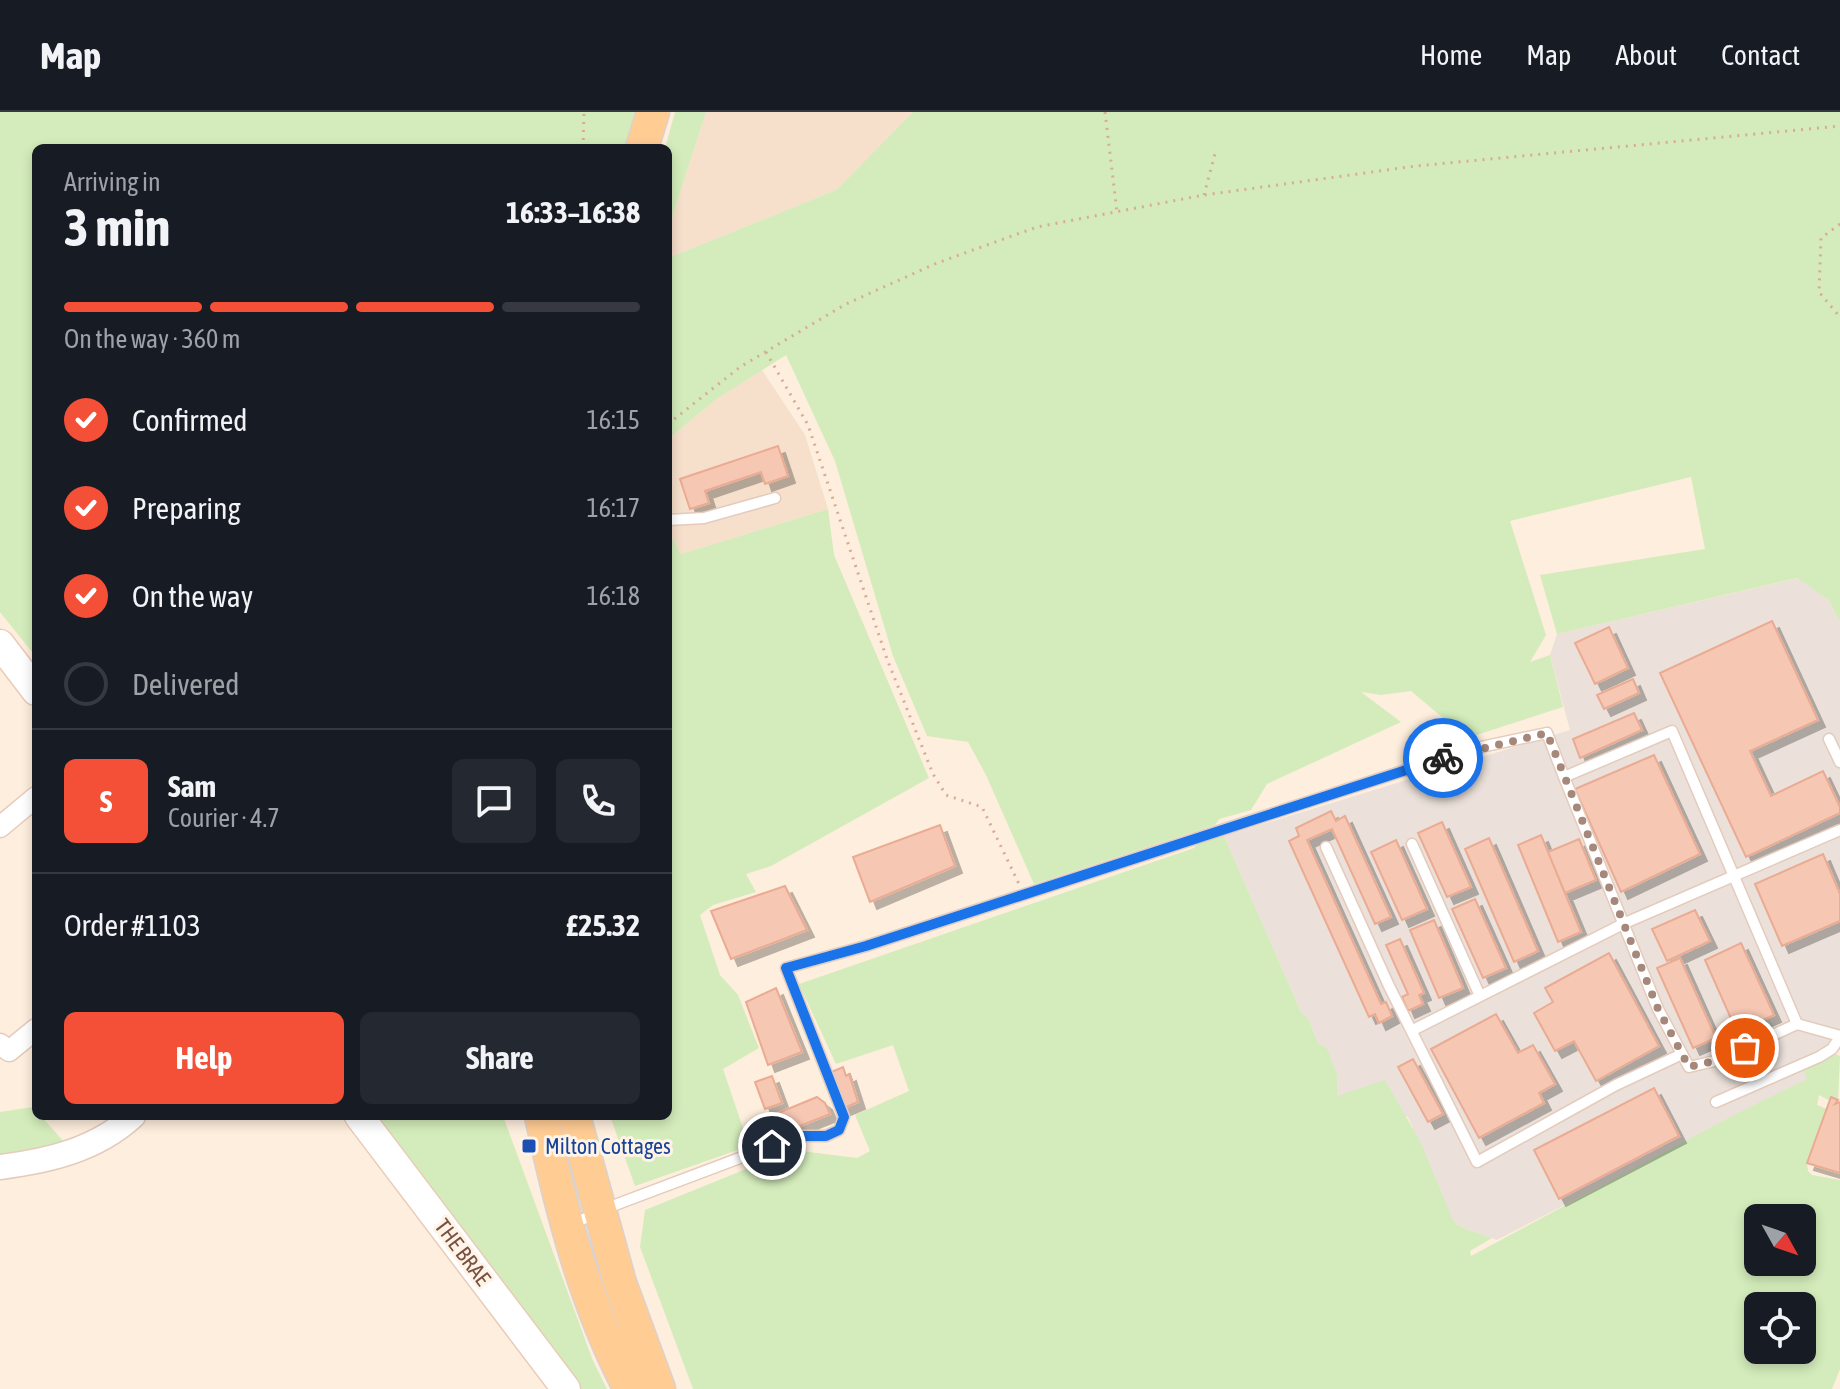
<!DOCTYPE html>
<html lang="en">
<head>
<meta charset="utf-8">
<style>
  body { margin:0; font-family:"Asap Condensed",sans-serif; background:#242831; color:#f1f3f6; height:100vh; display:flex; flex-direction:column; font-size:30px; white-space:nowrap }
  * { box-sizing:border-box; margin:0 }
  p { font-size:26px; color:#9ea1a6 }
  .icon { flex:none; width:44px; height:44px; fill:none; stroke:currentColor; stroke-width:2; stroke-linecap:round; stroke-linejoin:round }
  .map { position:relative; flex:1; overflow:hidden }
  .drawer { position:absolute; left:32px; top:32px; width:640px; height:976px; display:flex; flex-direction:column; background:#171b24; border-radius:12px; box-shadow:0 4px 12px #0003 }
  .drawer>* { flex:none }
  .needle { width:52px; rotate:130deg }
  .tools { position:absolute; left:1744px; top:1092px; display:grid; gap:16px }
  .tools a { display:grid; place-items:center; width:72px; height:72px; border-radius:12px; background:#171b24; box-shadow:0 4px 12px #0003; font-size:40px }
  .pin { position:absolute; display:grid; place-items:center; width:68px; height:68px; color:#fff; margin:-34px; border:4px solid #fff; border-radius:50%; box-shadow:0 2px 8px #0007 }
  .courier { position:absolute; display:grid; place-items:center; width:80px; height:80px; margin:-40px; border:6px solid #1a73e8; border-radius:50%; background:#fff; color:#222; box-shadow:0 2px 10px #0007 }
  .summary em { font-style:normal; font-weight:700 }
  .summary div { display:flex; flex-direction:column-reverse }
  .summary { display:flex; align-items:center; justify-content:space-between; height:136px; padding:0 32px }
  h1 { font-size:52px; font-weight:700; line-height:60px }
  .bar { display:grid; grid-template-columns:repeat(4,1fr); gap:12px 8px; align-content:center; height:96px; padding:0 32px }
  .bar i { height:10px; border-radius:6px; background:#363941 }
  .bar .active { background:#f44f37 }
  .bar p { grid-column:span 4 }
  .line { display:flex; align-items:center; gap:20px; padding:0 32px; border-top:2px solid #363941 }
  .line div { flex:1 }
  .round { display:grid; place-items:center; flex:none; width:84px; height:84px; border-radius:12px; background:#242831 }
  ol { padding:0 32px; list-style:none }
  li { display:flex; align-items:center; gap:24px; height:88px }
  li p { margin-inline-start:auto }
  li .icon { padding:8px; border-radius:50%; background:#f44f37; color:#fff; stroke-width:4 }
  li:last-child { color:#9ea1a6 }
  li i { width:44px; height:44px; border:4px solid #363941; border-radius:50% }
  .action { display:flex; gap:16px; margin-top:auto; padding:16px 32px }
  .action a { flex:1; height:92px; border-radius:12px; background:#f44f37; color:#fff; font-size:32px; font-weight:700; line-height:92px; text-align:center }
  .action a+a { background:#242831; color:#f1f3f6 }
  header { display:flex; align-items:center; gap:48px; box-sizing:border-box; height:112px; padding:0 40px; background:#171b24; border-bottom:2px solid #363941 }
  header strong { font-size:38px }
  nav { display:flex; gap:44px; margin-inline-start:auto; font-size:28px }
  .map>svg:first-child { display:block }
  .residential { fill:#f6dfcb }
  .industrial { fill:#ebe1da }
  .green { fill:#d4ecbb; fill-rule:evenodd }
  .building { fill:#f6c7b3; stroke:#eaab92; stroke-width:2; filter:url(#shadow) }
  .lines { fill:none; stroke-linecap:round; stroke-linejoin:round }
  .service-casing { stroke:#e4cbbc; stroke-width:13 }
  .minor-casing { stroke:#e4cbbc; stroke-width:23 }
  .tertiary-casing { stroke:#e4cbbc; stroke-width:27 }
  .secondary-casing { stroke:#eacbb8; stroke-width:31 }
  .primary-casing { stroke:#dbd2ce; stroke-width:35 }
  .path { stroke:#daaa97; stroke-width:3; stroke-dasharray:2 6; stroke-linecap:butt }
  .service { stroke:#fff; stroke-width:10 }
  .minor { stroke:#fff; stroke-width:20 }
  .tertiary { stroke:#fff; stroke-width:24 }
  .secondary { stroke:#fff; stroke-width:28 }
  .primary { stroke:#ffcc94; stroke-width:32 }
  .done { stroke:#a6887a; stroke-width:8; stroke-dasharray:0 14.4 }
  .route { stroke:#1a73e8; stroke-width:10 }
  .transit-dot { fill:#1a4fb4; stroke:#fff3e6; stroke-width:3 }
  .labels { text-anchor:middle; stroke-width:6; stroke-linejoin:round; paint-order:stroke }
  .transit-label { font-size:22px; fill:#164399; stroke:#fff3e6; text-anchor:start }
  .street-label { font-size:22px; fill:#765144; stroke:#fff3e6 }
</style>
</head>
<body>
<header>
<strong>Map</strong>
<nav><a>Home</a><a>Map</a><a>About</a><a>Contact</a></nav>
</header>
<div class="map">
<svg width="1840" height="1277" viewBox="0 0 1840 1277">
  <defs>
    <filter id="shadow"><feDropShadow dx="7" dy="7" stdDeviation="0" flood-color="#0004"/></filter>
  </defs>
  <rect width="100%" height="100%" fill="#feeedd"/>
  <!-- residential -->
  <path class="residential" d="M706,0H913L836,78L668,146V118Z
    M762,258L805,323L828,397L681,442L668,418V327L718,286Z"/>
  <!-- industrial -->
  <path class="industrial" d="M1798,466L1829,488L1840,511V919L1808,967L1497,1128L1461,1115L1454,1110L1408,1005L1337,984V962L1318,931L1308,906L1301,900L1224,724L1570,618L1550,543L1557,522Z"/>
  <!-- green -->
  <path class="green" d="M0,0H636L625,36H36V545L0,500Z
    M675,0H706L668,118V36H665Z
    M913,0H1840V511L1829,488L1797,466L1557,522L1540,463L1705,437L1691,365L1510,409L1546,523L1530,550L1550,543L1563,595L1467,626L1411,579L1381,583L1361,580L1401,610L1267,672L1251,698L1219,707L1215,713L1034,772L986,663L968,630L927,624L893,544L835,349L786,243L718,286L668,327V146L836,78Z
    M828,397L834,443L929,666L771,754L746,762L756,780L713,793L700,803L720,863L738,883L759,936L723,957L749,1034L635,1074L610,1004H668V418L681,442Z
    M1224,724L1301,900L1308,906L1318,931L1327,937L1337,962V984L1385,968L1420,1029L1454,1110L1461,1115L1492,1126L1470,1139L1471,1144L1734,1003L1807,967L1801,951L1826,938L1840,944L1838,988L1831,985L1830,989L1819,983L1817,993L1827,997L1807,1051L1808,1059L1812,1063L1840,1068V1257L1832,1277H693L640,1135L645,1098L793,1038L857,1046L870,1039L855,1003L909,979L893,933L836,952L799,872L1194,736L1198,730ZM1758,1106H1802V1150H1758ZM1758,1194H1802V1238H1758Z
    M33,995L36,1004H41L64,1030L0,1043V1000Z
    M368,1004H503L593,1249L607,1277H577Z"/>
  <!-- building -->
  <path class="building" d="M778,334L788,364L765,372L761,360L705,379L709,391L690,397L680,367Z
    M1772,509L1818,608L1750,639L1771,684L1823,659L1840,695V701L1746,745L1660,561Z
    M1609,515L1628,556L1595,572L1575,531Z
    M1633,567L1639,581L1604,597L1597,583Z
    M1634,601L1642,618L1580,646L1573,627Z
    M1654,643L1700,742L1621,780L1575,677Z
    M1331,699L1336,709L1345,704L1391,805L1375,812L1332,717L1307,728L1381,892L1386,890L1392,904L1379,911L1375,902L1369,905L1289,729L1299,724L1296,716Z
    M1442,710L1471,775L1447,785L1418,721Z
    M940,713L955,754L870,790L853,745Z
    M1541,723L1581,820L1558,830L1518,733Z
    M1489,726L1538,839L1514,850L1465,737Z
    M1579,727L1596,768L1565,781L1548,740Z
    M1396,728L1427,797L1402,808L1371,740Z
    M1823,742L1840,782V809L1782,834L1755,772Z
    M785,774L807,818L731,847L711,799Z
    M1475,787L1506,856L1483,866L1452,797Z
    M1695,798L1710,829L1667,849L1652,817Z
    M1434,808L1463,876L1439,886L1410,818Z
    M1400,827L1424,881L1419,883L1423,892L1408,899L1402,885L1408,882L1386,833Z
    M1741,831L1774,903L1737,920L1705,848Z
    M1609,841L1659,934L1596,969L1574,929L1555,939L1534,901L1553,890L1545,876Z
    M1680,846L1716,926L1693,936L1657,856Z
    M776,876L802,940L768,953L746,890Z
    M1496,902L1518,941L1533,933L1555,972L1539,981L1544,991L1479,1026L1431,937Z
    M1413,947L1443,1002L1428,1010L1398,955Z
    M843,955L846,964L849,962L858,990L844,996L829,961Z
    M772,964L782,991L765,997L755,970Z
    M1654,976L1679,1024L1559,1087L1534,1038Z
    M817,985L825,991L830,1002L785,1020L778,1001Z
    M1831,985L1838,988L1835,992L1840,990V1061L1807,1051Z"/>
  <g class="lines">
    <!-- service casing -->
    <g class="service-casing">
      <path id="service" d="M668,408L704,406L775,386
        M1829,627L1840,650
        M1564,665L1658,897L1689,955L1719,948L1797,912
        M1412,732L1480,884
        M1326,735L1389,874L1477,1050L1616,973L1682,942
        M1413,918L1625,811L1840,718
        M1716,990L1819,945L1832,937L1840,925
        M570,1113L615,1093L798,1024H826L839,1018L844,1005L786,856L866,834L1467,638L1547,621L1564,665L1672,619L1797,912L1840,924"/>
    </g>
    <!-- minor casing -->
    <g class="minor-casing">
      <path id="minor" d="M0,715L36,685
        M0,932L9,939L36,917"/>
    </g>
    <!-- tertiary casing -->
    <g class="tertiary-casing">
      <path id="tertiary" d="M0,1055C48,1049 96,1038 133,1004"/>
    </g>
    <!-- secondary casing -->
    <g class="secondary-casing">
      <path id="secondary" d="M0,532L36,579
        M359,1004L566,1277"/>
    </g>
    <!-- primary casing -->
    <g class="primary-casing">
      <path id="primary" d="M642,36L653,0
        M541,1004C561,1097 585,1192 630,1277
        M574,1004L620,1171L659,1277"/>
    </g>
    <!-- path -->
    <path class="path" d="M1105,0L1117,100
      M583,36L584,0
      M1204,83L1216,38
      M1840,112L1821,126L1819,180L1840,205
      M766,240L808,313L887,547L933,662L946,683L982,695L1019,772
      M668,312L740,255L846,192L937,151L1037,115L1204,83L1416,54L1840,14"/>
    <!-- service -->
    <use href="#service" class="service"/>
    <!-- minor -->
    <use href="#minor" class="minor"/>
    <!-- tertiary -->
    <use href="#tertiary" class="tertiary"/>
    <!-- secondary -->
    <use href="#secondary" class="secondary"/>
    <!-- primary -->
    <use href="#primary" class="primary"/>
  </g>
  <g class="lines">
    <!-- done -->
    <path class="done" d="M1443,646L1547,621L1658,897L1689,955L1719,948L1745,936"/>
    <!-- route -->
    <path class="route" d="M772,1034L798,1024H826L839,1018L844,1005L786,856L866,834L1443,646"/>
  </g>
  <!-- markers -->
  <rect class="transit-dot" x="521" y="1026" width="16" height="16" rx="4"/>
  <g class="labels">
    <!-- transit labels -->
    <g class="transit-label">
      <text x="545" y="1042">Milton Cottages</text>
    </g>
    <!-- street labels -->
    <g class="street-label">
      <text transform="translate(463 1140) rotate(53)" y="8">THE BRAE</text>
    </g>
  </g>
</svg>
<div class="tools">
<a><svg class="needle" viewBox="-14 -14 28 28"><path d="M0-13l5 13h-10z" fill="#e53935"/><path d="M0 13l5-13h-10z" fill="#9ea1a6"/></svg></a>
<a><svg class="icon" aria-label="locate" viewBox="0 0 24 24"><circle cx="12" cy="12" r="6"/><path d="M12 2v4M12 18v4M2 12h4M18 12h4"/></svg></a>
</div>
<div class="pin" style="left:1745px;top:936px;background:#ea580c"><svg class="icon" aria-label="bag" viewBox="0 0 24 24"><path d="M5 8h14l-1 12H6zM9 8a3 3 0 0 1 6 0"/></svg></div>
<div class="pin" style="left:772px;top:1034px;background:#1f2937"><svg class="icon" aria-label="home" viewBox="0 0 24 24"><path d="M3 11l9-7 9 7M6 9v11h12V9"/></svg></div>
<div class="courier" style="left:1443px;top:646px"><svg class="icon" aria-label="bike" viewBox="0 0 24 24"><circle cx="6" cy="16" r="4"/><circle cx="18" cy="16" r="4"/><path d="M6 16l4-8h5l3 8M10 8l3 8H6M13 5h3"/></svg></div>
<section class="drawer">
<div class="summary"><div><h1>3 min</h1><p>Arriving in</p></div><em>16:33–16:38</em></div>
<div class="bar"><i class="active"></i><i class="active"></i><i class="active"></i><i></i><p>On the way · 360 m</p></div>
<ol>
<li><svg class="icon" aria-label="check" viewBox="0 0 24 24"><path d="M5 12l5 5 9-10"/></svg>Confirmed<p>16:15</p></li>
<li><svg class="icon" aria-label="check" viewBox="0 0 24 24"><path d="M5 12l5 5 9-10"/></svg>Preparing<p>16:17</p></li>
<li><svg class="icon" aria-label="check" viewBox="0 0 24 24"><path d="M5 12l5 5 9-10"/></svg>On the way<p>16:18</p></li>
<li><i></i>Delivered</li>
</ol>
<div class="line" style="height:144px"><b class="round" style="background:#f44f37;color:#fff">S</b><div><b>Sam</b><p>Courier · 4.7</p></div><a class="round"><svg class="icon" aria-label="chat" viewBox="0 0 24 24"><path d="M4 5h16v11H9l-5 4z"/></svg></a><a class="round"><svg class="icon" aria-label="phone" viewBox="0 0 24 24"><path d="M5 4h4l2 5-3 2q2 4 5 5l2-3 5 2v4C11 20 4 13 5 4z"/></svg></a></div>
<div class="line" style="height:104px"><div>Order #1103</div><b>£25.32</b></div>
<div class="action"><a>Help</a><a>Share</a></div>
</section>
</div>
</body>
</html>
